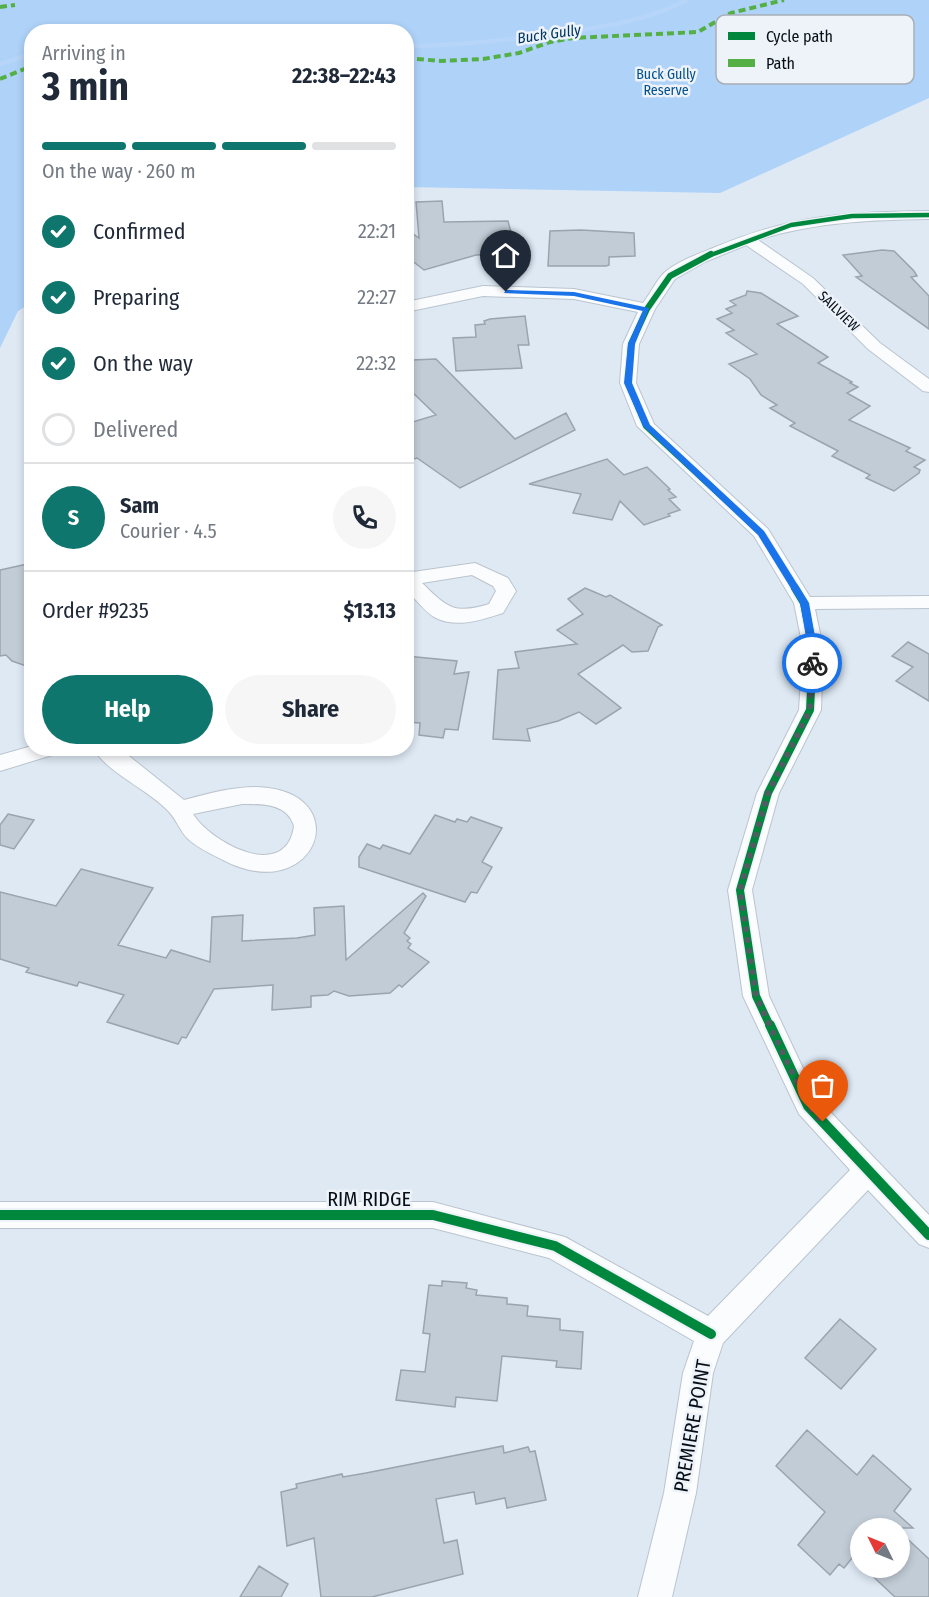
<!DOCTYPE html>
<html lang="en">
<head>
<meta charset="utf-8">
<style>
  body { margin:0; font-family:"Fira Sans Condensed",sans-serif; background:#f6f6f7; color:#1f2937; height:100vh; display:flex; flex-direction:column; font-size:22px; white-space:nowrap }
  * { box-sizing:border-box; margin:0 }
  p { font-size:20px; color:#747a83 }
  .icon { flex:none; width:33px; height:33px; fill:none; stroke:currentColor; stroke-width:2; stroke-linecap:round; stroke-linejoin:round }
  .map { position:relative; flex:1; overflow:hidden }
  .panel { position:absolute; left:24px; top:24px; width:390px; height:732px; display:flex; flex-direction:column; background:#fff; border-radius:24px; box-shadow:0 3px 9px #0003 }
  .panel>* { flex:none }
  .needle { width:39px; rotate:313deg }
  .tools { position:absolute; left:850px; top:1518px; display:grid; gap:12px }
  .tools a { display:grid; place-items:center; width:60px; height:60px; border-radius:50%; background:#fff; box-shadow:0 3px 9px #0003; font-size:30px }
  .pin { position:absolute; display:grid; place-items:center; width:51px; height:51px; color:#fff; margin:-62px -26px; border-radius:50% 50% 50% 0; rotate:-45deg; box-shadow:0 0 6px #0007 }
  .pin .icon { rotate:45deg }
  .courier { position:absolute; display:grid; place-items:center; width:60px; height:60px; margin:-30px; border:4px solid #1a73e8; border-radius:50%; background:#fff; color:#222; box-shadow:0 2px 8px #0007 }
  .summary em { font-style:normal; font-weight:700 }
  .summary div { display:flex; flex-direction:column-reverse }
  .summary { display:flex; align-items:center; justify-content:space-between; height:102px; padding:0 18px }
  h1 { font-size:39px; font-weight:700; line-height:45px }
  .bar { display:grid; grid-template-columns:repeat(4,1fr); gap:9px 6px; align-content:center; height:72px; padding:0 18px }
  .bar i { height:8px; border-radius:4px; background:#e0e1e3 }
  .bar .active { background:#0f766e }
  .bar p { grid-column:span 4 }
  .line { display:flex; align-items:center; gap:15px; padding:0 18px; border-top:2px solid #e0e1e3 }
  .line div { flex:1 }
  .round { display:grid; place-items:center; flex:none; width:63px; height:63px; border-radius:32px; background:#f6f6f7 }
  ol { padding:0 18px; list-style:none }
  li { display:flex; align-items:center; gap:18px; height:66px }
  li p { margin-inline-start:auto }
  li .icon { padding:6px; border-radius:50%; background:#0f766e; color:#fff; stroke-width:4 }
  li:last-child { color:#747a83 }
  li i { width:33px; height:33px; border:3px solid #e0e1e3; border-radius:50% }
  .primary-button { display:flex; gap:12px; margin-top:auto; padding:12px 18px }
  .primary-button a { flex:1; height:69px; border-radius:36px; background:#0f766e; color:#fff; font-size:24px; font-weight:700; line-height:69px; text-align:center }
  .primary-button a+a { background:#f6f6f7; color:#1f2937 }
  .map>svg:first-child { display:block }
  .green { fill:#aed2f8 }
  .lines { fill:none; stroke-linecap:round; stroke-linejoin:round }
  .stream { stroke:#b7d5f8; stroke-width:4.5 }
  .building { fill:#c2ccd6; stroke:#9ba4ad; stroke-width:1.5 }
  .street-casing { stroke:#bbc4ce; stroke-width:2 }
  .street { fill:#fafcfd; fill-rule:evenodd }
  .quiet { stroke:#54b045; stroke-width:4; stroke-dasharray:7 4; stroke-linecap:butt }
  .cycleway-far3-casing { stroke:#eef3f9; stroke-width:7 }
  .cycleway-far2-casing { stroke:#eef3f9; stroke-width:9 }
  .cycleway-far1-casing { stroke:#eef3f9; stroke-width:11 }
  .cycleway-casing { stroke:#eef3f9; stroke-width:14 }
  .cycleway-far3 { stroke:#00873e; stroke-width:4.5 }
  .cycleway-far2 { stroke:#00873e; stroke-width:6 }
  .cycleway-far1 { stroke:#00873e; stroke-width:8 }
  .cycleway { stroke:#00873e; stroke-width:10 }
  .route { fill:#1a73e8 }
  .done { stroke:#525b64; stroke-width:6; stroke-dasharray:0 10.8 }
  .labels { text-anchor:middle; stroke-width:5; stroke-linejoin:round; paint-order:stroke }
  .far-park-label { font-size:14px; fill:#035090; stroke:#eef3f9 }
  .far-street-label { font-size:14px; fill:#060e17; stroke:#eef3f9 }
  .far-water-label { font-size:15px; font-style:italic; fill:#013460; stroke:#eef3f9 }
  .near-street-label { font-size:20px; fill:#060e17; stroke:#eef3f9 }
  .key { fill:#eef3f9; stroke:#a8aeb5; stroke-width:1.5 }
  .key-label { font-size:16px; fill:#060e17 }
</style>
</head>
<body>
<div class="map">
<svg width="929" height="1597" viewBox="0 0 929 1597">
  <rect width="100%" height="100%" fill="#dee9f4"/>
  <!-- green -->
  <path class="green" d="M0,0H929V98L720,193L407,187L406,32H32L31,303L18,311L0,348Z"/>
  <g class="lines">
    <!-- stream -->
    <path class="stream" d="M406,46C456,46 504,40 553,34C600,27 645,22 687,0
      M0,64L32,54"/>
  </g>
  <!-- building -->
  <path class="building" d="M442,201L444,222L508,221L517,254L476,255L424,270L406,256V229L419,238L416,202Z
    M581,230L634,233L635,256L609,257V265L606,266H548L550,231Z
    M882,250L894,251L914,271L917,276L911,277L929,296V329L856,277L862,276L843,255Z
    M747,291L761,293L798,316L777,324L828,357L818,363L852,382L850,383L858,387L847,393L870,406L849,420L910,448L906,451L925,460L914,467L920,470L919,473L894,491L866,478L870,475L832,456L838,451L790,426L795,423L770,408L777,405L761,395L750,379L729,364L757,354L726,333L734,330L717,319L732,313L726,309L736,305L730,301L746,295Z
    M525,316L529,345H518L522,368L456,371L453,338L476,337L475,325L485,324L484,321L490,319Z
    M436,359L515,439L566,413L575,430L460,488L417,458L406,461V424L436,415L412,392V360Z
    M607,459L624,475L647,467L670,489L668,490L676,497L669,499L680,510L668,514L670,516L644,525L620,501L612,520L573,513L581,494L529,484Z
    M32,563V668L12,661L6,655L0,656V570Z
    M585,588L606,597L610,595L662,625L658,627L648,651L632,652L623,645L578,674L621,708L596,724L579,712L558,721L527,729L530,741L493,739L498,670L519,668L515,652L577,644L557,630L583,614L568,599Z
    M908,642L929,654V701L896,681L913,667L892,656Z
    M406,656L457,661L454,674L469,672L458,730L445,729L443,738L419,735L420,723L406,722Z
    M8,814L34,820L14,849L0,845V825Z
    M435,815L455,822L457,819L467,822L471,817L502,828L482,862L492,867L477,893L471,892L465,902L359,867V857L367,844L380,849L383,845L410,854Z
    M81,869L153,888L118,945L166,958L171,950L210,962L212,917L243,915L242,941L297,938L315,935L314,908L344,906L346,960L423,893L426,896L404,933L410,938L407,941L411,944L408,948L429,962L402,987L399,985L390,993L349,996L334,991L328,995L311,996V1007L272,1010L273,985L214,989L186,1038L182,1037L178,1044L107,1022L124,995L79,982L77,986L26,972L29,968L0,959V892L56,906Z
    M442,1281L467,1283L466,1288L477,1290L476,1295L507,1298V1304L528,1306L527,1316L560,1319V1330L583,1332L581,1369L556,1367L557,1361L502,1356L497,1401L456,1397L455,1407L396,1400L401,1370L425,1372L430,1334L423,1333L429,1285L442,1286Z
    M840,1319L876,1349L841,1389L805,1358Z
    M807,1430L857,1475L873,1455L911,1489L894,1511L913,1528H861V1547L844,1568L839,1564L830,1575L798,1545L825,1512L776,1466Z
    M503,1446L504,1453L528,1447L530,1452L535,1451L546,1500L507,1508L505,1498L476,1504L474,1492L436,1499L444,1543L457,1540L463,1574L372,1597H321L314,1538L287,1546L281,1492L297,1488L296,1484L342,1474L343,1477L366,1473Z
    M900,1532L929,1559V1597H895L864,1568H900Z
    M259,1566L288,1584L281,1597H240Z"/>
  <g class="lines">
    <!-- street casing -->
    <g class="street-casing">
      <path id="street" d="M929,211V219C870,220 815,222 758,240L813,278L880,343L929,379V392L923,391L868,349L803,284L746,245L705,262L675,279L655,309L639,344L636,383L654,424L768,529L810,597L929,596V608L815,609L823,648L821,710L779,793L752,890L769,996L817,1098L929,1215V1248L919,1244L868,1190L723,1343L713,1373L696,1493L672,1597H638L664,1493L683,1373L694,1341L549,1258L433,1228H0V1202H433L565,1237L708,1316L850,1170L799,1114L743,996L728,890L757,793L799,710L803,648L794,603L754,536L637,426L620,383L623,344L638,312L574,299L483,296L406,312V302L483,286L574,289L643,303C650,294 656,281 664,273C676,262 698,254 713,248C791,215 846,212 929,211Z
        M475,563L508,578L516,591L503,613C481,620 456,629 434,617C424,611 415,598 406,590V573ZM472,575L493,586L496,591L489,604C453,615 447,607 422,583Z
        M32,746V748H62L59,753L0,771V755Z
        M93,748H119L184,800C207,794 231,787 256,787C359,790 317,909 223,860C211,854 198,848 188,839C180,831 177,821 170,813C150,790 108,774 93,748ZM242,804C262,804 287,803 294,826C286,883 211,843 193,814Z"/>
    </g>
    <!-- street -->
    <use href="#street" class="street"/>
    <!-- quiet -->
    <path class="quiet" d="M0,7L15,5
      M406,58L441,61L483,59L519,53L550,42L573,38L698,32L731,13L784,0
      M0,79L32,66"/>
    <!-- cycleway-far3 casing -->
    <g class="cycleway-far3-casing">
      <path id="cycleway-far3" d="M708,256L791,225L852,216L929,215"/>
    </g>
    <!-- cycleway-far2 casing -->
    <g class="cycleway-far2-casing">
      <path id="cycleway-far2" d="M711,254L670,276L647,309L631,344L628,383L646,426L761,533L796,589"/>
    </g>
    <!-- cycleway-far1 casing -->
    <g class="cycleway-far1-casing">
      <path id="cycleway-far1" d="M770,1026L756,996L740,890L768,793L810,710L813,648L804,603L795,588"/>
    </g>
    <!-- cycleway casing -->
    <g class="cycleway-casing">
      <path id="cycleway" d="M770,1025L808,1106L929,1235
        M0,1215H433L555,1246L711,1334"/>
    </g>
    <!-- cycleway-far3 -->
    <use href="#cycleway-far3" class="cycleway-far3"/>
    <!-- cycleway-far2 -->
    <use href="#cycleway-far2" class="cycleway-far2"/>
    <!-- cycleway-far1 -->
    <use href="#cycleway-far1" class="cycleway-far1"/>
    <!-- cycleway -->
    <use href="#cycleway" class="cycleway"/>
  </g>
  <!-- route -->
  <path class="route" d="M506,290L574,292L649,308L635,344L632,383L650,425L764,531L809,603L817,648L815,665L808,663V648L800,603L758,535L643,426L624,383L628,344L643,311L574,296L504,293Z"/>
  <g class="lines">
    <!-- done -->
    <path class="done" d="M812,663L810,710L768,793L740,890L756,996L808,1106L823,1122"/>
  </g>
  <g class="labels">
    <!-- far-park labels -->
    <g class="far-park-label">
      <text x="666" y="79">Buck Gully<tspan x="666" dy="16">Reserve</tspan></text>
    </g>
    <!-- far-street labels -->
    <g class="far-street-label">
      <text transform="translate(839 311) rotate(44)" y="5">SAILVIEW</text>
    </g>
    <!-- far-water labels -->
    <g class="far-water-label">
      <text transform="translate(549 34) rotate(-8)" y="5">Buck Gully</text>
    </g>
    <!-- near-street labels -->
    <g class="near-street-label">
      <text x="369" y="1206">RIM RIDGE</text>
      <text transform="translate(692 1426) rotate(-80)" y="7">PREMIERE POINT</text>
    </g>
  </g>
  <!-- legend -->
  <rect x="716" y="15" width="198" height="69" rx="9" class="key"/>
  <rect x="728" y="32" width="27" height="8" fill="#00873e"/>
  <rect x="728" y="59" width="27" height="8" fill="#54b045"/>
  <g class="key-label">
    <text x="766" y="42">Cycle path</text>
    <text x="766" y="69">Path</text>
  </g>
</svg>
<div class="tools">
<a><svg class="needle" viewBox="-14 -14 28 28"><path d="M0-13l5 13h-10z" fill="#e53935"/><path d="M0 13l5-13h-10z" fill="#747a83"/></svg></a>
</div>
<div class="pin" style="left:823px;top:1122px;background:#ea580c"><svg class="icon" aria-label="bag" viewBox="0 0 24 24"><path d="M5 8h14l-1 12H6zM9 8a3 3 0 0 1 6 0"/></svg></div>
<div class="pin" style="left:506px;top:292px;background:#1f2937"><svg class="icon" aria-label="home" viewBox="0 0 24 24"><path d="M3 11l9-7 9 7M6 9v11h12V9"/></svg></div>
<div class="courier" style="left:812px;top:663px"><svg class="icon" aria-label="bike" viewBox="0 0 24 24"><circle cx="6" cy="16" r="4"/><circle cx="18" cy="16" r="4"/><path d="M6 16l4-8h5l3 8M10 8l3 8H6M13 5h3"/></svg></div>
<section class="panel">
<div class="summary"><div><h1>3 min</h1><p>Arriving in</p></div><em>22:38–22:43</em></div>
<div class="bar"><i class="active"></i><i class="active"></i><i class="active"></i><i></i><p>On the way · 260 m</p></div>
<ol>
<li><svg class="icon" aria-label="check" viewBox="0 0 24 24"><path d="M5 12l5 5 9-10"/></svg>Confirmed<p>22:21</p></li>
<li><svg class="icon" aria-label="check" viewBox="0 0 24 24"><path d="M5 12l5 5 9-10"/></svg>Preparing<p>22:27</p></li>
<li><svg class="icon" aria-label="check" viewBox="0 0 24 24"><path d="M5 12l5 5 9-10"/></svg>On the way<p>22:32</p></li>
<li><i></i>Delivered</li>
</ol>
<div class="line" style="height:108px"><b class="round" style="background:#0f766e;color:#fff">S</b><div><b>Sam</b><p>Courier · 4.5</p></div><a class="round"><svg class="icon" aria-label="phone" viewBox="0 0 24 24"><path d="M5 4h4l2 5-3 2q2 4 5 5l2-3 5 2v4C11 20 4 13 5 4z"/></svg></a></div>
<div class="line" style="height:78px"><div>Order #9235</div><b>$13.13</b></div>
<div class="primary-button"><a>Help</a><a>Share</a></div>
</section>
</div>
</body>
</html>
